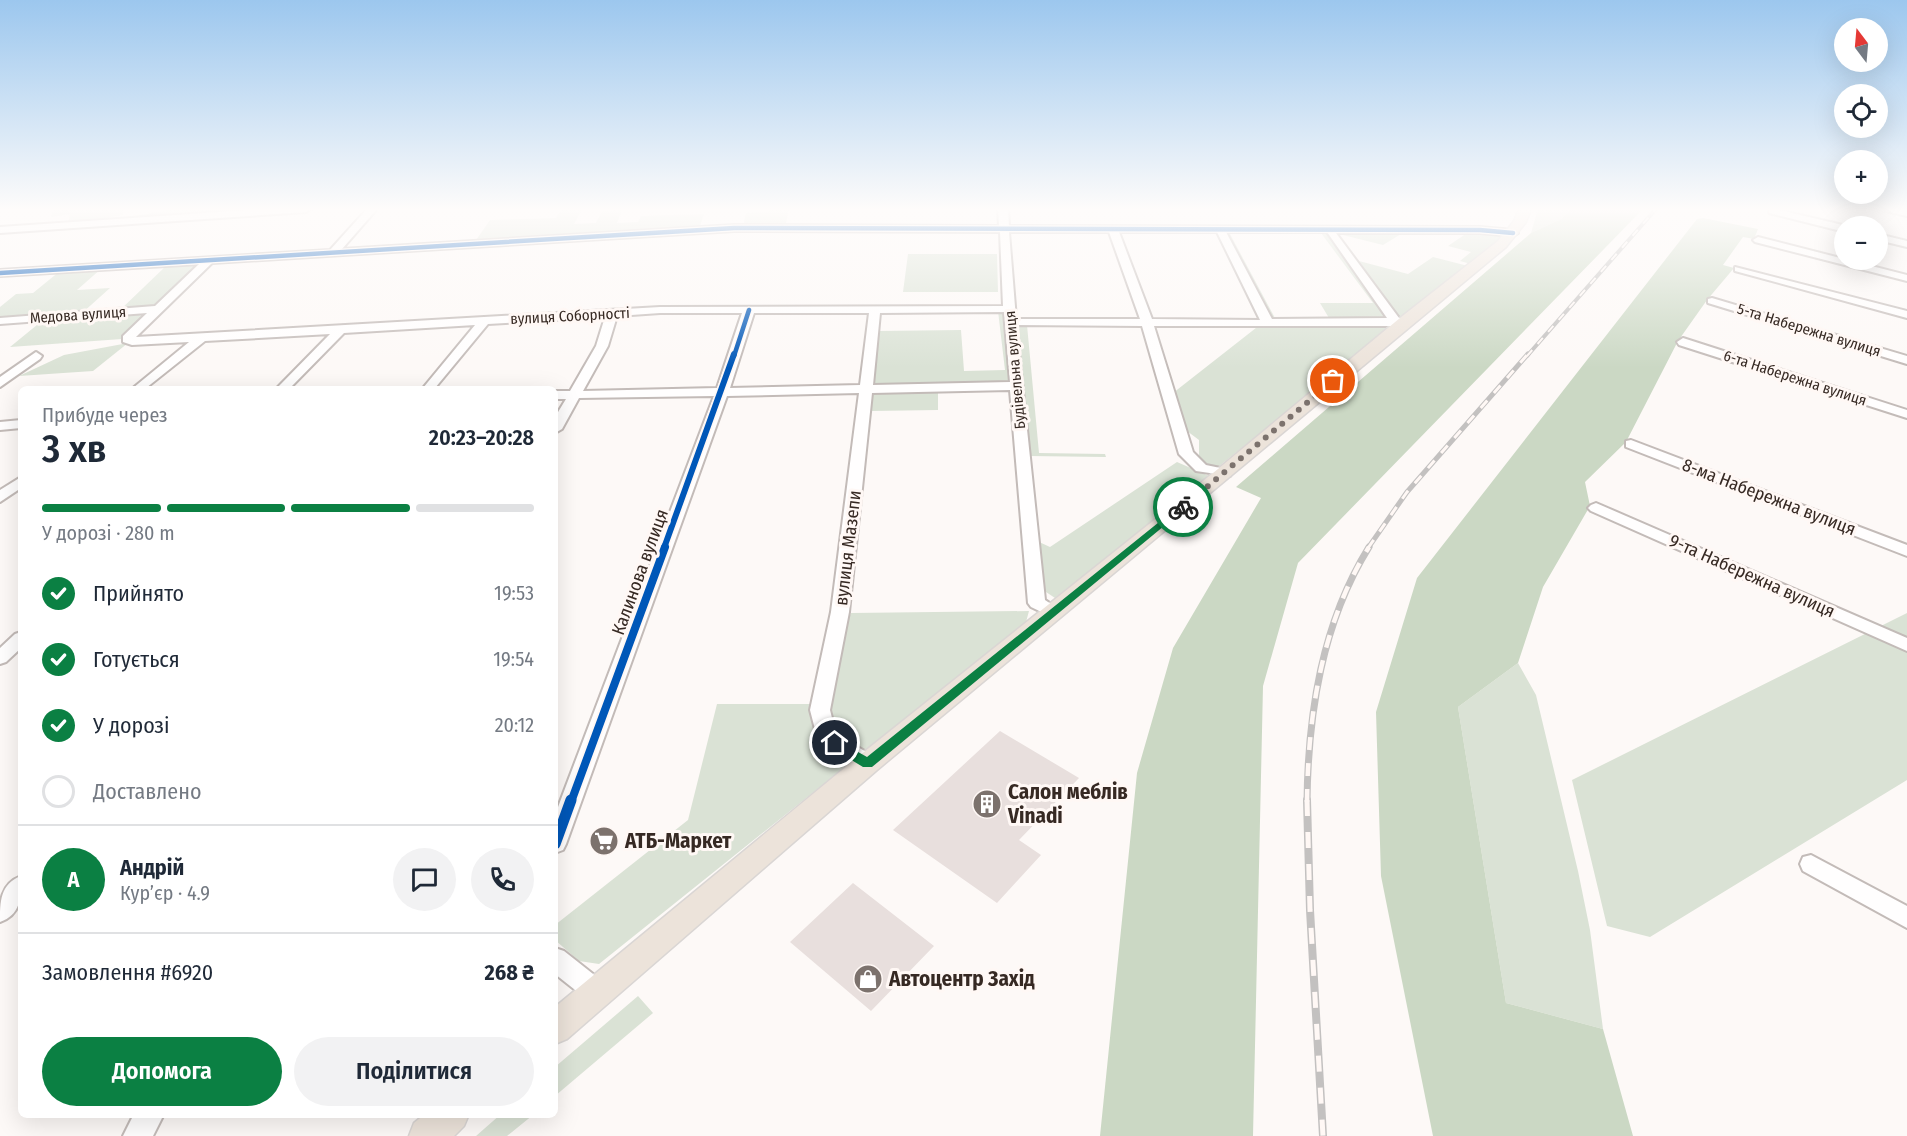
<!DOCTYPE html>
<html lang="uk">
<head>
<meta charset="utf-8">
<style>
  body { margin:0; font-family:"Fira Sans Condensed",sans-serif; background:#f2f2f3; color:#1f2937; height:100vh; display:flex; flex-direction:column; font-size:22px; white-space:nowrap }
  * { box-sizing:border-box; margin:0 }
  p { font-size:20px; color:#747a83 }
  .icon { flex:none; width:33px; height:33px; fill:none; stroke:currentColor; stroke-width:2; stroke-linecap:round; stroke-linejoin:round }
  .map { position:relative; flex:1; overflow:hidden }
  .sheet { position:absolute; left:18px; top:386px; width:540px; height:732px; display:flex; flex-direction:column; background:#fff; border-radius:9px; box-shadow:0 6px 24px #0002 }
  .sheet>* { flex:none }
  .needle { width:39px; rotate:344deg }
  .tools { position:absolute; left:1834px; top:18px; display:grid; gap:12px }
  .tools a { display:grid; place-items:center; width:54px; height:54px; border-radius:50%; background:#fff; box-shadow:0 6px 24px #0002; font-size:30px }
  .pin { position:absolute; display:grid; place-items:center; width:51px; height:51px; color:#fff; margin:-26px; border:3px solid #fff; border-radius:50%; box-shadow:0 2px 6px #0007 }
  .courier { position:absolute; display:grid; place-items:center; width:60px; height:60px; margin:-30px; border:4px solid #0b8043; border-radius:50%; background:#fff; color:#222; box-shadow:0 2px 8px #0007 }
  .summary em { font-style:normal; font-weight:600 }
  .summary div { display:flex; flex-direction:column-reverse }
  .summary { display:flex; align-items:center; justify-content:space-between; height:102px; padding:0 24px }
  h1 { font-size:39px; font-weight:600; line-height:45px }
  .bar { display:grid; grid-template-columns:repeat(4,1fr); gap:9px 6px; align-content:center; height:72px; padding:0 24px }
  .bar i { height:8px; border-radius:4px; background:#e0e1e3 }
  .bar .on { background:#0b8043 }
  .bar p { grid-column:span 4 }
  .line { display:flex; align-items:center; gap:15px; padding:0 24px; border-top:2px solid #e0e1e3 }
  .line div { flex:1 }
  .round { display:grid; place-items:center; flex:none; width:63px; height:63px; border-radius:32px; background:#f2f2f3 }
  ol { padding:0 24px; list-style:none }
  li { display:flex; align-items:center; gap:18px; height:66px }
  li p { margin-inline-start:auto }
  li .icon { padding:6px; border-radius:50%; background:#0b8043; color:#fff; stroke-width:4 }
  li:last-child { color:#747a83 }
  li i { width:33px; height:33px; border:3px solid #e0e1e3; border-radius:50% }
  .button { display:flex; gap:12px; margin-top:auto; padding:12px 24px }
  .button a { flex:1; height:69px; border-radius:36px; background:#0b8043; color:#fff; font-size:24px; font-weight:600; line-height:69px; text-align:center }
  .button a+a { background:#f2f2f3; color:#1f2937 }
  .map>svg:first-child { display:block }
  .green { fill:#dae2d5; fill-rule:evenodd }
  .forest { fill:#cbd8c4 }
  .building { fill:#e8dfdd }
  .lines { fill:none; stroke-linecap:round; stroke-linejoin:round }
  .minor-casing { stroke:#c3bbb8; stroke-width:4 }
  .major-casing { stroke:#dad6d4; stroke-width:3 }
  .minor { fill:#fffefe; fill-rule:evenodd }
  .major { fill:#ece3da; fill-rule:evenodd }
  .rail-far3-casing { stroke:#c3c1c0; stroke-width:4 }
  .rail-far2-casing { stroke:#c3c1c0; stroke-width:5 }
  .rail-far1-casing { stroke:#c3c1c0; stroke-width:7 }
  .rail-casing { stroke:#c3c1c0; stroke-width:8 }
  .rail-far3 { stroke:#fff8f5; stroke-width:2; stroke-dasharray:8; stroke-linecap:butt }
  .rail-far2 { stroke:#fff8f5; stroke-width:3; stroke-dasharray:10; stroke-linecap:butt }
  .rail-far1 { stroke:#fff8f5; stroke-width:4.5; stroke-dasharray:13; stroke-linecap:butt }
  .rail { stroke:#fff8f5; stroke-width:5; stroke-dasharray:16; stroke-linecap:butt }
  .cycleway-far3-casing { stroke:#fff8f5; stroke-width:7 }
  .cycleway-far2-casing { stroke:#fff8f5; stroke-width:9 }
  .cycleway-far1-casing { stroke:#fff8f5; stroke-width:12 }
  .cycleway-casing { stroke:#fff8f5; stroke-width:15 }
  .cycleway-far3 { stroke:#0057b8; stroke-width:4.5 }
  .cycleway-far2 { stroke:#0057b8; stroke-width:6 }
  .cycleway-far1 { stroke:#0057b8; stroke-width:8 }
  .cycleway { stroke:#0057b8; stroke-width:11 }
  .route { fill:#0b8043 }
  .done { stroke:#7c726d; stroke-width:6; stroke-dasharray:0 10.8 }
  .labels { text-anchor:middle; stroke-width:6; stroke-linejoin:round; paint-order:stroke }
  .far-street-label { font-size:15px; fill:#362923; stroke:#fff8f5 }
  .street-label { font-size:18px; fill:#362923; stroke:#fff8f5 }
  .near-poi-label { font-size:21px; font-weight:bold; fill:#362923; stroke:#fff8f5; text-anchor:start }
</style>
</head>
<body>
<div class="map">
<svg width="1907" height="1136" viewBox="0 0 1907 1136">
  <rect width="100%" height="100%" fill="#fdf9f7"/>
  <!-- green -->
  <path class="green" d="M54,209H124L123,215L68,224L70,214L51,217Z
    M173,209H222L217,214L113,220Z
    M561,209H582L574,224L596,223L602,211L622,210L617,223L638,222L641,216L704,214L699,229L474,243L490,220L556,218Z
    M769,209H789L785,227H743L746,213L768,212Z
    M1538,209H1572L1561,219L1531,233Z
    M1223,230L1326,231L1392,322H1271ZM1229,232L1321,233L1373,303H1320L1329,318H1275Z
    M1337,231H1406L1383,245L1339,234Z
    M1470,231L1506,234L1471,264L1460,261L1471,252L1448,246Z
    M908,254H997L998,292H903Z
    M1433,257L1468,266L1404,319L1398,318L1359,261L1408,274Z
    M202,263L154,308L119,311L167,265Z
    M102,268L77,290L110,288L81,314L0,320V307L16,294L33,293L60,271Z
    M998,311H1004L1013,384L873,387L878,331L961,330L964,371L1005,370Z
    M150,312L122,339L10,347L43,320Z
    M1261,324H1396L1218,467L1208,468L1199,462V440L1183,428L1173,393Z
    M1016,325H1027L1039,453L1105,454L1106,457L1029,456Z
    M128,343L93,371L19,376L64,355Z
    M938,391V410L871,411L873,392Z
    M1177,462L1209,476L1078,586L1074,583L1055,598L1043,590L1037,541L1050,547Z
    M1029,611L1026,622L865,751L843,738L836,729L827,707L840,639L851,613Z
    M1907,613V780L1650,937L1607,926L1572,780Z
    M1518,663L1536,695L1578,871L1590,930L1603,1029L1506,1003L1458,707Z
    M717,704H816L830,747L850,763L599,964L579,961L555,940V925L688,820Z
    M638,996L653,1013L555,1096V1067Z
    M501,1114L533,1115L507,1136H476Z"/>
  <!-- forest -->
  <path class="forest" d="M1572,209H1643L1298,563L1263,686L1253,1136H1100L1137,773L1173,648L1261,498L1236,487L1531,233L1561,219Z
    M1703,218L1758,229L1754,239L1743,237L1723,265L1734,268L1707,300L1678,341L1626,442L1585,482L1590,506L1543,587L1518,663L1458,707L1506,1003L1603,1029L1633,1136H1433L1381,876L1376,712L1417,578L1697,219Z"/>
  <!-- building -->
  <path class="building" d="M1000,731L1079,778L1019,840L1041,855L997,903L893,830Z
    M853,883L934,946L871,1011L790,942Z"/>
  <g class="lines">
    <!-- minor casing -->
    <g class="minor-casing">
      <path id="minor" d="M265,209H311L306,212L0,233V227Z
        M367,209H377L342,249L734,225L999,226L998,209H1008L1009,226L1480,227L1513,230L1518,233L1513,236L1480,233H1336L1399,318L1409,319V323L1397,326H1154L1193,452L1206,465L1230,470L1232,473L1230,476L1196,471L1179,454L1142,326L1016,325L1045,600L1063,612L1054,618L1031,607L1028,603L1010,390L872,393L849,612L830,710L835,730L842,738L875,757L878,763L875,769L868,771L828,748L816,733L810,710L831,612L859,393L727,396L566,844L563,850L555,853V815L714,396L579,398L562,429L555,433V417L566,399H555V391H570L596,346L605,317L488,324L435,388H423L475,325L344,333L290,388H277L330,334L205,341L146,388H133L189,342L132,345L123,342V336L147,313L0,324V318L155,306L199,264L0,276V270L330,250ZM734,231L1000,232L1003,306L660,307L136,337L212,263ZM1009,232H1109L1140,319H1016ZM1119,232H1217L1260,320L1152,319ZM1226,232H1327L1387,318L1272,319ZM1004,312L1010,382L873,385L880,313ZM660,313H742L717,388L583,391L608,346L617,316ZM754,313H869L860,385L730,388Z
        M1769,209H1775L1847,226L1845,232L1769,213Z
        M1884,209L1907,210V216L1886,211Z
        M1878,234L1907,241V247L1878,240Z
        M1758,237L1907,275V281L1755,242L1753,240Z
        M1735,267L1907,311V318L1735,271Z
        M1712,298L1907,356V364L1708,303V299Z
        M1683,338L1907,410V418L1679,345L1677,342Z
        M36,352L42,356L40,359L0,387V377Z
        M21,420V428L0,430V422Z
        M1631,440L1907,545V556L1626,447V441Z
        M21,477V488L0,502V490Z
        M1596,503L1907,638V651L1591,511L1588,508L1591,505Z
        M21,632V648L6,662L0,664V648L15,634Z
        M1811,855L1907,906V928L1803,871L1800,864L1803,857Z
        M21,876C21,896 22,914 0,922C0,902 0,884 21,876Z
        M555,948L564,951L607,985L611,993L607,1001L598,1005L589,1001L555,974Z
        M134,1114H164L153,1136H123Z"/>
    </g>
    <!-- major casing -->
    <g class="major-casing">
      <path id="major" d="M1519,209H1531L1526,222L1506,247L877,770L567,1039L555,1044V1007L859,756L1218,469L1400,318L1498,241L1514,221Z
        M425,1114H469L464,1126L454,1136H409L414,1123Z"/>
    </g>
    <!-- minor -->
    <use href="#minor" class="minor"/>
    <!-- major -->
    <use href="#major" class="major"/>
    <!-- rail-far3 casing -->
    <g class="rail-far3-casing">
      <path id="rail-far3" d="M1527,356L1656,209"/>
    </g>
    <!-- rail-far2 casing -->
    <g class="rail-far2-casing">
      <path id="rail-far2" d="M1368,548L1407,492L1528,354"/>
    </g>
    <!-- rail-far1 casing -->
    <g class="rail-far1-casing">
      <path id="rail-far1" d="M1307,802C1308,713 1322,623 1369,547"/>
    </g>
    <!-- rail casing -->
    <g class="rail-casing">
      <path id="rail" d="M1307,800L1310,910L1323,1136"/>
    </g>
    <!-- rail-far3 -->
    <use href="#rail-far3" class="rail-far3"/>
    <!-- rail-far2 -->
    <use href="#rail-far2" class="rail-far2"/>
    <!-- rail-far1 -->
    <use href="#rail-far1" class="rail-far1"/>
    <!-- rail -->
    <use href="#rail" class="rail"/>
    <!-- cycleway-far3 casing -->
    <g class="cycleway-far3-casing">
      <path id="cycleway-far3" d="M0,273L734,228L1480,230L1513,233
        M734,356L749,310"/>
    </g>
    <!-- cycleway-far2 casing -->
    <g class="cycleway-far2-casing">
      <path id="cycleway-far2" d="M664,548L734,354"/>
    </g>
    <!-- cycleway-far1 casing -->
    <g class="cycleway-far1-casing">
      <path id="cycleway-far1" d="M571,802L665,547"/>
    </g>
    <!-- cycleway casing -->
    <g class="cycleway-casing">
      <path id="cycleway" d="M555,844L571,800"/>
    </g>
    <!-- cycleway-far3 -->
    <use href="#cycleway-far3" class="cycleway-far3"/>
    <!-- cycleway-far2 -->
    <use href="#cycleway-far2" class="cycleway-far2"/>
    <!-- cycleway-far1 -->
    <use href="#cycleway-far1" class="cycleway-far1"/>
    <!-- cycleway -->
    <use href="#cycleway" class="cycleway"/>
  </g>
  <!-- sky -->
  <linearGradient id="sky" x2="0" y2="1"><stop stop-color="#9cc7ee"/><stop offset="0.57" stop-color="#fefcfb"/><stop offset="1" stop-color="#fefcfb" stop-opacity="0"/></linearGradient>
  <rect width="1907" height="368" fill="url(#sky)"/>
  <!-- route -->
  <path class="route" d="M1179,506L1187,507L872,767H863L830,747V740L835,739L867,757Z"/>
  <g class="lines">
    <!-- done -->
    <path class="done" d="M1183,507L1333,381"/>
  </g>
  <!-- icons -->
  <defs>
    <g id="building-disc" transform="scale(1.5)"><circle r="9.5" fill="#7c726d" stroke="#fff8f5"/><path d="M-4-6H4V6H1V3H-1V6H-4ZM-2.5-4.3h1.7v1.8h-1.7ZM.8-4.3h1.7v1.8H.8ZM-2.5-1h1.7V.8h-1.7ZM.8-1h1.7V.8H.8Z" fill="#fff"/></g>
    <g id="supermarket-disc" transform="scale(1.5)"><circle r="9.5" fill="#7c726d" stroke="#fff8f5"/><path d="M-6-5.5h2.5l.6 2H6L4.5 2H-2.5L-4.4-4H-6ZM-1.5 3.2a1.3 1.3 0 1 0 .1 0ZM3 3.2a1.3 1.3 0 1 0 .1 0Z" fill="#fff"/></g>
    <g id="shop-disc" transform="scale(1.5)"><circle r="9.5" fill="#7c726d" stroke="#fff8f5"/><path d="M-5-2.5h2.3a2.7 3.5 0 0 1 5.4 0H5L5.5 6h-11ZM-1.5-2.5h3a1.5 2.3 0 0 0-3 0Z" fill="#fff"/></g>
  </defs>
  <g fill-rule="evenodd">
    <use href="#building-disc" x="987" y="804"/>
    <use href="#supermarket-disc" x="604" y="841"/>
    <use href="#shop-disc" x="868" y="979"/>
  </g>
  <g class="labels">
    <!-- far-street labels -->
    <g class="far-street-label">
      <text transform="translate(78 315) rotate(-4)" y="5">Медова вулиця</text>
      <text transform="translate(570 316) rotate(-3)" y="5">вулиця Соборності</text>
      <text transform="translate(1809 330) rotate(17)" y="5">5-та Набережна вулиця</text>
      <text transform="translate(1015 370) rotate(-95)" y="5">Будівельна вулиця</text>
      <text transform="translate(1795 378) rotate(18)" y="5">6-та Набережна вулиця</text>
    </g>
    <!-- street labels -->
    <g class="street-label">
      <text transform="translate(1769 497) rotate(21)" y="6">8-ма Набережна вулиця</text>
      <text transform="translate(848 548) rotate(-83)" y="6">вулиця Мазепи</text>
      <text transform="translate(640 572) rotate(-70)" y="6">Калинова вулиця</text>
      <text transform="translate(1752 576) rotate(24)" y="6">9-та Набережна вулиця</text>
    </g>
    <!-- near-poi labels -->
    <g class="near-poi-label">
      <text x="1008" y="799">Салон меблів<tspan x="1008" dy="24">Vinadi</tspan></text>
      <text x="625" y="848">АТБ-Маркет</text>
      <text x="889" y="986">Автоцентр Захід</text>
    </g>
  </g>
</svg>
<div class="tools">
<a><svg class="needle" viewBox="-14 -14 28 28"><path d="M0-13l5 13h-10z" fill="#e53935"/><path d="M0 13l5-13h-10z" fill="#747a83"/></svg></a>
<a><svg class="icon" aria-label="locate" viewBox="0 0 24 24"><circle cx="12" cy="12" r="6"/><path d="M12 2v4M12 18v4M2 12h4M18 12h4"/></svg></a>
<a>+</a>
<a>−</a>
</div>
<div class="pin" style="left:1333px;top:381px;background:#ea580c"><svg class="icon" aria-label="bag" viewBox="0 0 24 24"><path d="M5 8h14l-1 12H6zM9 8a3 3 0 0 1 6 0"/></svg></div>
<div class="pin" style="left:835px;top:743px;background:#1f2937"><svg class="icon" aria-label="home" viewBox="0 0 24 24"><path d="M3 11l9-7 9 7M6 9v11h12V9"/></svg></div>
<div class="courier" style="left:1183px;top:507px"><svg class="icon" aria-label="bike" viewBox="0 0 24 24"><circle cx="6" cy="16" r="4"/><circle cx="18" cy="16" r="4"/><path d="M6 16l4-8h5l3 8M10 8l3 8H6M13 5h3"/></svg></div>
<section class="sheet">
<div class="summary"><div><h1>3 хв</h1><p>Прибуде через</p></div><em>20:23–20:28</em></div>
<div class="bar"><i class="on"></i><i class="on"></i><i class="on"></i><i></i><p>У дорозі · 280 m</p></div>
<ol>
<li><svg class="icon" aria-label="check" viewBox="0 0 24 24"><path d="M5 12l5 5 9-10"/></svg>Прийнято<p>19:53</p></li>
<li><svg class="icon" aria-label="check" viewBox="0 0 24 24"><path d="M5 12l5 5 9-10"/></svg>Готується<p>19:54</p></li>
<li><svg class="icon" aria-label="check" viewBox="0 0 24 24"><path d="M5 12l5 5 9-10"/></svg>У дорозі<p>20:12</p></li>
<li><i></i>Доставлено</li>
</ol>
<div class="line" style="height:108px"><b class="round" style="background:#0b8043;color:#fff">А</b><div><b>Андрій</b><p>Кур’єр · 4.9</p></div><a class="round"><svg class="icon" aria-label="chat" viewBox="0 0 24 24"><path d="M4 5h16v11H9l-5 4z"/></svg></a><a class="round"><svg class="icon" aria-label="phone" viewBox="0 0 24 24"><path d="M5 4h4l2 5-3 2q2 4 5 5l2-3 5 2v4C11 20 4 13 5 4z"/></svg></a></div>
<div class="line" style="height:78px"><div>Замовлення #6920</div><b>268 ₴</b></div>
<div class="button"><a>Допомога</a><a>Поділитися</a></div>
</section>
</div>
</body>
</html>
